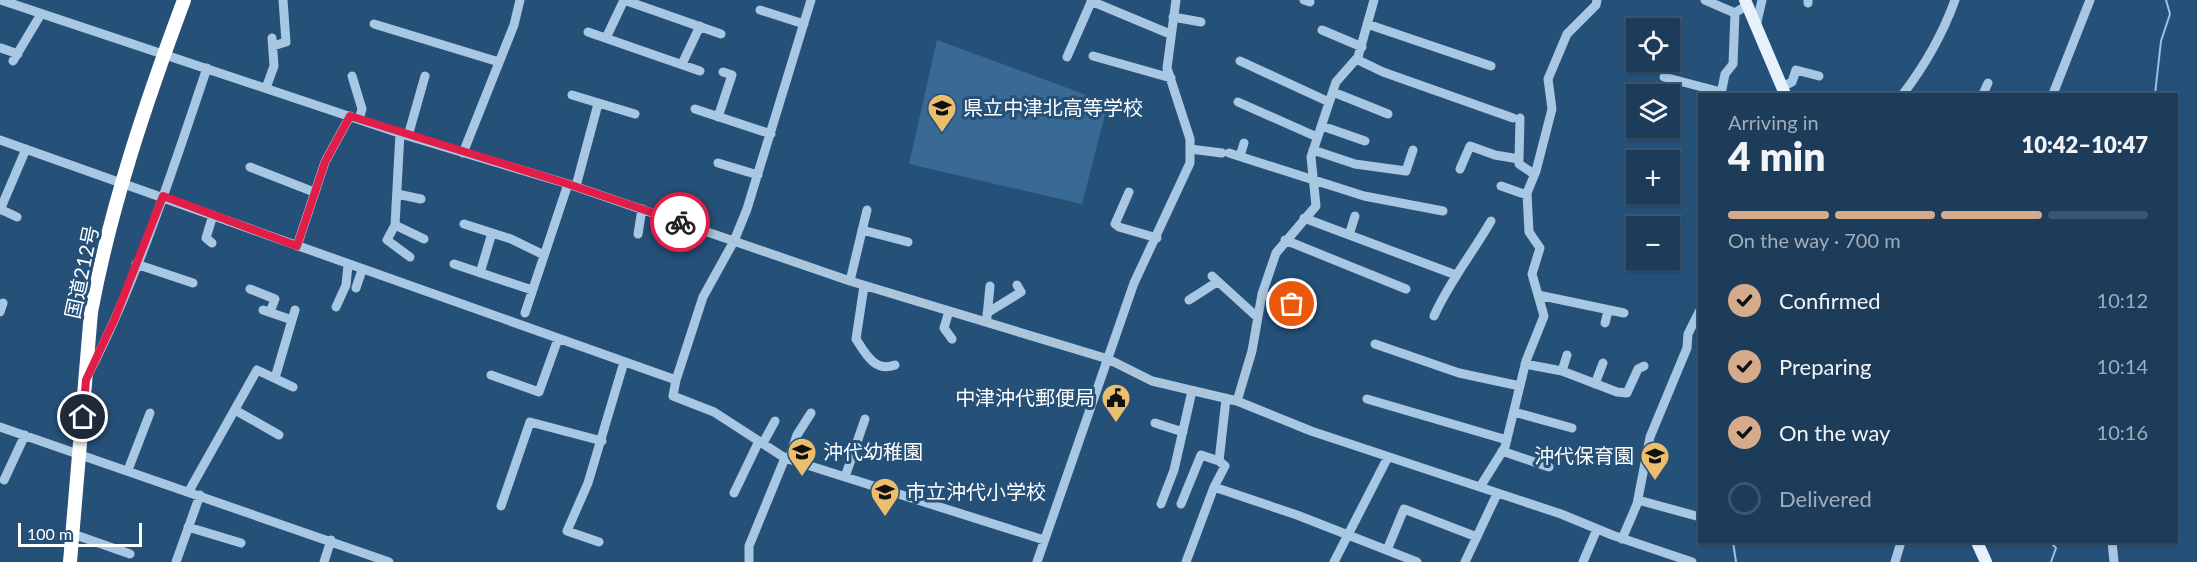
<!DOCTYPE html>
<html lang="en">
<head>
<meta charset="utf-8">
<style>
  body { margin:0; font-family:Lato,"Noto Sans JP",sans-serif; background:#294763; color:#f1f3f6; height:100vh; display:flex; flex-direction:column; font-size:22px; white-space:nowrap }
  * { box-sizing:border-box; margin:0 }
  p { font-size:20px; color:#a0adbb }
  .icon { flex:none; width:33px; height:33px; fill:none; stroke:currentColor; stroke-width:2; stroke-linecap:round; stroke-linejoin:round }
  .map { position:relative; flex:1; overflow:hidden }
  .drawer { position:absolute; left:1698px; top:93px; width:480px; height:450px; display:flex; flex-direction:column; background:#1c3c5a; border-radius:0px; box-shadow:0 2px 4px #0004,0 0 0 2px #3a5670 }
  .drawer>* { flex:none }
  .fabs { position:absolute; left:1626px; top:18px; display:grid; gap:12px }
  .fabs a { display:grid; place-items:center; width:54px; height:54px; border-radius:0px; background:#1c3c5a; box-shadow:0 2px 4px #0004,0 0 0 2px #3a5670; font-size:30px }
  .scale { position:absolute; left:18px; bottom:15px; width:124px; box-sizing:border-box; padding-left:6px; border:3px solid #fff; border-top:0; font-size:16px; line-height:21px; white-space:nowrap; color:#fff; -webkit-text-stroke:4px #255078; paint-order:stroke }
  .pin { position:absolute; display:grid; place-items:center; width:51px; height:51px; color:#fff; margin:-26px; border:3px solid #fff; border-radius:50%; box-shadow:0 2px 6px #0007 }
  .courier { position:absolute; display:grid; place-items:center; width:60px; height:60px; margin:-30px; border:4px solid #e11d48; border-radius:50%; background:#fff; color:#222; box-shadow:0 2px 8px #0007 }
  .overview em { font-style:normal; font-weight:800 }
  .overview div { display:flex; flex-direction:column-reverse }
  .overview { display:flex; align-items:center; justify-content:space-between; height:102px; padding:0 30px }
  h1 { font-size:39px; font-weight:800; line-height:45px }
  .bar { display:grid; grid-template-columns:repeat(4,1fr); gap:9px 6px; align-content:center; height:72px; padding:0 30px }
  .bar i { height:8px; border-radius:4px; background:#3a5670 }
  .bar .on { background:#d6ab8b }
  .bar p { grid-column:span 4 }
  ol { padding:0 30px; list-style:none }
  li { display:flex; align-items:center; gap:18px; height:66px }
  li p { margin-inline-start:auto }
  li .icon { padding:6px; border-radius:50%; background:#d6ab8b; color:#111; stroke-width:4 }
  li:last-child { color:#a0adbb }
  li i { width:33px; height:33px; border:3px solid #3a5670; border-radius:50% }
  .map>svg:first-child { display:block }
  .green { fill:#396a95 }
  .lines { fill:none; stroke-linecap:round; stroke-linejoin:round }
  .stream { stroke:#9cc3e4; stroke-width:2 }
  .minor { stroke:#a7c7e3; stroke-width:9 }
  .major { stroke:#e7f1fc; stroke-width:12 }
  .highway { stroke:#fff; stroke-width:14 }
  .done { stroke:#b3c2d0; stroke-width:6; stroke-dasharray:0 10.8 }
  .route { stroke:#e11d48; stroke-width:8 }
  .labels { text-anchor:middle; stroke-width:6; stroke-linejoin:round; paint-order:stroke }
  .poi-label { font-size:20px; fill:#fff; stroke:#255078; text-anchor:start }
  .street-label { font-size:20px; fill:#fff; stroke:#255078 }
</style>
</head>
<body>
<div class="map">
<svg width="2197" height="562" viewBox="0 0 2197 562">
  <rect width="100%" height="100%" fill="#255078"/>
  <!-- green -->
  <path class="green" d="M937,40L1108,103L1082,204L909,164Z"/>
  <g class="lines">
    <!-- stream -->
    <path class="stream" d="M2155,94L2161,41L2170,14L2166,0
      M1733,542L1736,562
      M2050,542L2056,548L2051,562"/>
    <!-- minor -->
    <path class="minor" d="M1,0L408,136L568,184L850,281L1108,359L1152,381L1237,401L1311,431L1561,514L1612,535L1692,562
      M624,0L721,34
      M1304,0L1310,2
      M1705,0L1735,13
      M1091,1L1170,34
      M1808,3V0
      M760,10L804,24
      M1173,17L1201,22
      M374,24L499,62
      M1367,24L1491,66
      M1756,26L1762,0
      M1322,30L1362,47
      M588,32L700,71
      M606,38L624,0
      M273,46L286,42L283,0
      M1,48L18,54
      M1093,56L1171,78
      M1067,57L1092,0
      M1356,59L1383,72L1513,118
      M13,61L41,14
      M1240,61L1329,102
      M682,64L700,26
      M352,76L362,109L359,119
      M1664,77L1721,92L1722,94
      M1782,87L1792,82L1796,70L1819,76
      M266,88L274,66L272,38
      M1333,92L1388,114
      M1721,94L1725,74L1733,64L1735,13L1747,5
      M1903,94C1926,64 1942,36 1955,0
      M1983,94L1988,83
      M2053,94L2090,0
      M572,95L635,114
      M1238,102L1317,137
      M695,109L771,134
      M718,117L732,75L723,72
      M1322,126L1365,141
      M400,133L395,225L387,240L410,257
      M408,136L425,76
      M0,140L676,380L703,297L734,241L747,209L811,0
      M1190,149L1222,153
      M1313,150L1355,164L1406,171L1413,150
      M463,153L514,25L520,0
      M1229,153L1364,196L1443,211
      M1240,156L1244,143
      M1519,159L1520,118
      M718,163L758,175
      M250,167L314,192
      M1460,169L1470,146L1495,155L1519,159V164L1534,174
      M576,186L598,104
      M1501,186L1527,195
      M1129,192L1115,224L1119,227L1157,238
      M397,194L421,199
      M0,209L17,217
      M0,210L26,149
      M1304,218L1456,275
      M464,224L511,239L544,255
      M395,225L424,239
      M862,230L908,242
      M638,234L642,209
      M1349,235L1355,216
      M1285,240L1406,289
      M212,243L206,238L213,215
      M297,246L325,162L350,116
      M136,264L193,283
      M454,264L532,290
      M480,273L492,233
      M1212,276L1257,317
      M850,281L867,210
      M864,286L856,339C865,353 875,373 895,365
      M356,288L362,270
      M250,289L275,299L270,312
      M1262,294L1307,310
      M1538,295L1624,313
      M1189,300L1217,282
      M336,307L346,285L348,265
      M263,310L292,320
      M949,311L944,328L952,339
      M0,312L3,303
      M525,313L568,184
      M987,313L1021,292L1017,285
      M1434,316C1449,282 1472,254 1491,221
      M987,317L990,286
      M1605,323L1608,311
      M1375,344L1459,373L1520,386
      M1525,364L1562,371L1567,355
      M1562,371L1617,392L1627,393L1638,369L1644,366
      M88,375C138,278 172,172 207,68
      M491,375L539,392L558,339
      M275,378L295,310
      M676,380L673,396L714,412L785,458L1044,540
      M1595,384L1603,363
      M1367,399L1507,440
      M1237,401L1252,351L1262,294L1276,253L1316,206L1311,157L1336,82L1358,57L1374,0
      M235,410L279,435
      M1514,412L1572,428
      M1155,423L1183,432
      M0,427L389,562
      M763,443L775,421
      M1502,451L1549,467
      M789,459L797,435L811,413
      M128,470L150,413
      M845,477L865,419
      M4,480L25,435
      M1214,487L1297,515L1417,562
      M1480,487L1505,447L1526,361L1544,316L1532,274L1540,248L1529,232L1527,193L1536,171L1552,109L1548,79L1567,34L1596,5L1597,0
      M189,491L257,370L293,387
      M734,493L759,441
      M1638,500L1700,517
      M1161,504L1174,470L1192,391
      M1181,504L1201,455L1219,461
      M501,506L530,422L602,441
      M188,527L241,543
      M73,534L130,554
      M1622,539L1637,504L1650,437L1687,348L1688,334L1700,310
      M599,542L567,531L588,483L624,362
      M2112,542L2114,562
      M1387,550L1404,509L1477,537
      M176,562L200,495
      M324,562L331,540
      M749,562V546L785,458
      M1037,562L1134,283L1190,163V139L1167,68L1176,0
      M1186,562L1214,487L1225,466L1219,461L1226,399
      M1334,562L1388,457
      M1465,562L1497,494
      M1583,562L1597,529
      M1895,562L1901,542"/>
    <!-- major -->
    <path class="major" d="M1745,0L1785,94
      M1977,542L1986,562"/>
    <!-- highway -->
    <path class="highway" d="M70,562L91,312C111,205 146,102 184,0"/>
  </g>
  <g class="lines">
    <!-- done -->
    <path class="done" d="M680,222L850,281L1108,359L1152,381L1237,401L1252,351L1262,294L1292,304"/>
    <!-- route -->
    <path class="route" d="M83,417L86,380L115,318L163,196L297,246L325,162L350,116L568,184L680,222"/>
  </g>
  <!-- icons -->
  <defs>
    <g id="school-pin" transform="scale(1.5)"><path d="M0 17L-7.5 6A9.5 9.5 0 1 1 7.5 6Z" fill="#ecbd6d" stroke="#255078"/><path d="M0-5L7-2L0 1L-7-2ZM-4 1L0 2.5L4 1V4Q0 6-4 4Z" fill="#111"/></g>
    <g id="civic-pin" transform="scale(1.5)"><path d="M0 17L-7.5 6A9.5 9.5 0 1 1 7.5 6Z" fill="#ecbd6d" stroke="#255078"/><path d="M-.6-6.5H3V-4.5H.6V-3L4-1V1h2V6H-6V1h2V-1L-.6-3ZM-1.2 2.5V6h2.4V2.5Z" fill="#111"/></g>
  </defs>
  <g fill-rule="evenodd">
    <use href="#school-pin" x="942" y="108"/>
    <use href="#civic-pin" x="1116" y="398"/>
    <use href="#school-pin" x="802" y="452"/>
    <use href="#school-pin" x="1655" y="456"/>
    <use href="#school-pin" x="885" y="492"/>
  </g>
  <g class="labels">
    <!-- poi labels -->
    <g class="poi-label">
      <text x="963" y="115">県立中津北高等学校</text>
      <text x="1095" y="405" text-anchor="end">中津沖代郵便局</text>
      <text x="823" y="459">沖代幼稚園</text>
      <text x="1634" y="463" text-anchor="end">沖代保育園</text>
      <text x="906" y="499">市立沖代小学校</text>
    </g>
    <!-- street labels -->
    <g class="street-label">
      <text transform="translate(82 272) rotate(-78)" y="7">国道212号</text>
    </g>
  </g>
</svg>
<div class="fabs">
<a><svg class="icon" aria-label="locate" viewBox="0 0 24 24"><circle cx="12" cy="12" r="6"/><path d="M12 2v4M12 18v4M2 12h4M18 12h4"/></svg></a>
<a><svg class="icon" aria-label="layers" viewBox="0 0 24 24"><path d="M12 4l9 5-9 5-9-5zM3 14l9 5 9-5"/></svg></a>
<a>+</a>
<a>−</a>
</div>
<div class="scale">100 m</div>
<div class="pin" style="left:1292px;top:304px;background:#ea580c"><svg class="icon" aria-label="bag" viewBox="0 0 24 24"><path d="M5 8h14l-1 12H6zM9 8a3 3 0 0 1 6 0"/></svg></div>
<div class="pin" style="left:83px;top:417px;background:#1f2937"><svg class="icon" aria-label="home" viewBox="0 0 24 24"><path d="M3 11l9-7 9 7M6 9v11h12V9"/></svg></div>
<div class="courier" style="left:680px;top:222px"><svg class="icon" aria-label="bike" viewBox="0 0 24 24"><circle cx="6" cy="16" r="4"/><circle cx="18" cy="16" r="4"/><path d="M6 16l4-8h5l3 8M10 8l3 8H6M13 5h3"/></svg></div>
<section class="drawer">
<div class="overview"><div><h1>4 min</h1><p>Arriving in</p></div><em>10:42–10:47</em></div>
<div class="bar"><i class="on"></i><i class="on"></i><i class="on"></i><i></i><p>On the way · 700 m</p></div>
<ol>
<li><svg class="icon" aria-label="check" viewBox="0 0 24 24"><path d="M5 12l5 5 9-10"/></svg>Confirmed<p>10:12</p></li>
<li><svg class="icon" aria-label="check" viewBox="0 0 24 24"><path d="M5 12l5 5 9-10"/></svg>Preparing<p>10:14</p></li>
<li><svg class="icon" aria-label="check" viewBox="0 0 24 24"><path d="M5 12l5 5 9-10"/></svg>On the way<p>10:16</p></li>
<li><i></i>Delivered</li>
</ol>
</section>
</div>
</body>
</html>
